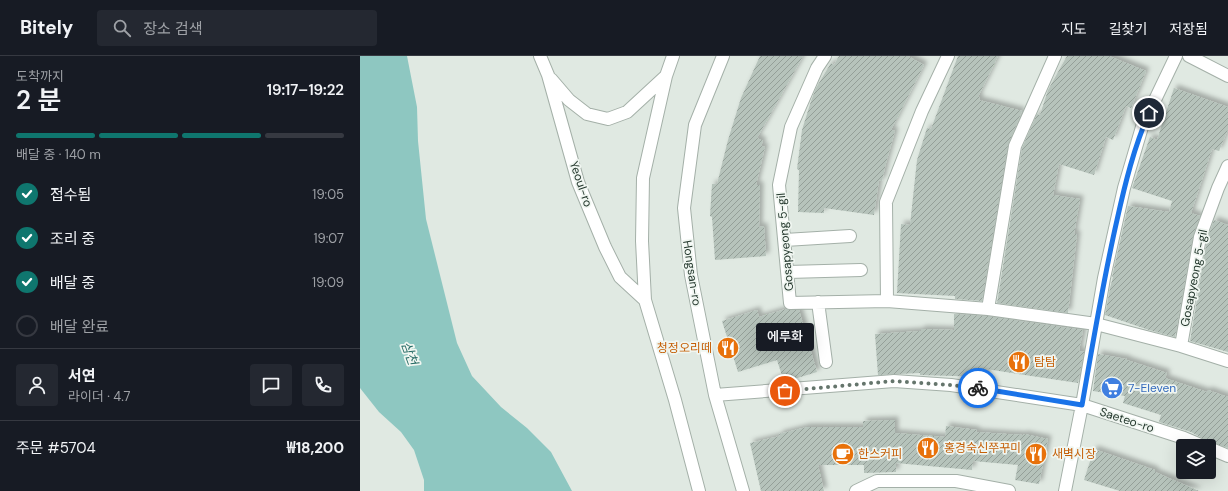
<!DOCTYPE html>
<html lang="ko">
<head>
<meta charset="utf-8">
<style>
  body { margin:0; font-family:"DM Sans","Noto Sans KR",sans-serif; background:#242831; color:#f1f3f6; height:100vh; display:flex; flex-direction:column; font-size:15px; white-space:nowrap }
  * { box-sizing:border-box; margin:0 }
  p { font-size:13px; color:#9ea1a6 }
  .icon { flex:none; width:22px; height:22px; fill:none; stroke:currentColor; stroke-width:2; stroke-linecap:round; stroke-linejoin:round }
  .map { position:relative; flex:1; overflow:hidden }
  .drawer { display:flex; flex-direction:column; background:#171b24; width:360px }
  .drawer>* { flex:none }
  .buttons { position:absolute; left:816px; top:383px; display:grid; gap:8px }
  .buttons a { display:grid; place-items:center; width:40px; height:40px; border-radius:4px; background:#171b24; box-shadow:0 4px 16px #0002; font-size:20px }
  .pin { position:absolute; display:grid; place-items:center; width:34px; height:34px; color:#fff; margin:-17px; border:2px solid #fff; border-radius:50%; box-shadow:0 1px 4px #0007 }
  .courier { position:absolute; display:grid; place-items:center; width:40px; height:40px; margin:-20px; border:3px solid #1a73e8; border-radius:50%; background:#fff; color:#222; box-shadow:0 1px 5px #0007 }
  .bubble { position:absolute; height:28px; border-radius:4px; background:#171b24; box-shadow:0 4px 16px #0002; font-size:13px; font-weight:600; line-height:28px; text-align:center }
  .headline em { font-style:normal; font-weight:600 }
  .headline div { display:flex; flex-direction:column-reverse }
  .headline { display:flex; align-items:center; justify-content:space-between; height:68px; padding:0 16px }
  h1 { font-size:26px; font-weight:600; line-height:30px }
  .bar { display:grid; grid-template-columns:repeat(4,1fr); gap:6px 4px; align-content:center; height:48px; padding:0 16px }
  .bar i { height:5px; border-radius:3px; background:#363941 }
  .bar .active { background:#0f766e }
  .bar p { grid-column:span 4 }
  .line { display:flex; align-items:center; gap:10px; padding:0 16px; border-top:1px solid #363941 }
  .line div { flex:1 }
  .round { display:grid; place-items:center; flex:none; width:42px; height:42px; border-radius:4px; background:#242831 }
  ol { padding:0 16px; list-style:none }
  li { display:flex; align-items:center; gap:12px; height:44px }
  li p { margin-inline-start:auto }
  li .icon { padding:4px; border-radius:50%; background:#0f766e; color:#fff; stroke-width:4 }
  li:last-child { color:#9ea1a6 }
  li i { width:22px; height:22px; border:2px solid #363941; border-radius:50% }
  header { display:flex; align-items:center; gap:24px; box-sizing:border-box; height:56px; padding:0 20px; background:#171b24; border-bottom:1px solid #363941 }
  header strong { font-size:19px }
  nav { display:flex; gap:22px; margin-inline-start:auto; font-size:14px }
  .search { width:280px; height:36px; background:#242831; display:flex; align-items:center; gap:10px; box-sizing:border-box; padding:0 14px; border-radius:4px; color:#9ea1a6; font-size:15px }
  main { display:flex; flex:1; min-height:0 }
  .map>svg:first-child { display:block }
  .water { fill:#8ec7c1 }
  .building { fill:url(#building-hatch); filter:url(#shadow) }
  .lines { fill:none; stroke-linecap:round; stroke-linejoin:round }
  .minor-casing { stroke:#a4b0a8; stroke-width:14 }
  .minor { stroke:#fff; stroke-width:12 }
  .done { stroke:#65756c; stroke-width:4; stroke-dasharray:0 7.2 }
  .route { stroke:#1a73e8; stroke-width:5 }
  .labels { text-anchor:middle; stroke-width:3.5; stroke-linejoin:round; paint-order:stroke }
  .street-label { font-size:12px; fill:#23372c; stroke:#f0f6f1 }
  .food-label { font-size:12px; fill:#c56008; stroke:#f0f6f1; text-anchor:start }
  .shop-label { font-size:12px; fill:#366cbe; stroke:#f0f6f1; text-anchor:start }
  .water-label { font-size:13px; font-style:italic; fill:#256a64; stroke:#f0f6f1 }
</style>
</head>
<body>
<header>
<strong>Bitely</strong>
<div class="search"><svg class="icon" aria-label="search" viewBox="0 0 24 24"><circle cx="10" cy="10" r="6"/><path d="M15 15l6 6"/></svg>장소 검색</div>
<nav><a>지도</a><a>길찾기</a><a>저장됨</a></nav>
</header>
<main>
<section class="drawer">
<div class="headline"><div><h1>2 분</h1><p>도착까지</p></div><em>19:17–19:22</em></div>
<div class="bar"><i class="active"></i><i class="active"></i><i class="active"></i><i></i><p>배달 중 · 140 m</p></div>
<ol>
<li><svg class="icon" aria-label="check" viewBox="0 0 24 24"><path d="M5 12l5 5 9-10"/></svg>접수됨<p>19:05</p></li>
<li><svg class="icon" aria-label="check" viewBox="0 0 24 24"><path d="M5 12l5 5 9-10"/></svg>조리 중<p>19:07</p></li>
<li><svg class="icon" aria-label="check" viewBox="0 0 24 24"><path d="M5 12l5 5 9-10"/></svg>배달 중<p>19:09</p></li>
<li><i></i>배달 완료</li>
</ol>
<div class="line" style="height:72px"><a class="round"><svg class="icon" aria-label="person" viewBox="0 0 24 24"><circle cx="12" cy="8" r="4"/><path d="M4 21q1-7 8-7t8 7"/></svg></a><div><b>서연</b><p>라이더 · 4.7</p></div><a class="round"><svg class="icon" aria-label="chat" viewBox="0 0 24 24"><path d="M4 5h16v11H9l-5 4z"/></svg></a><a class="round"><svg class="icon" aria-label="phone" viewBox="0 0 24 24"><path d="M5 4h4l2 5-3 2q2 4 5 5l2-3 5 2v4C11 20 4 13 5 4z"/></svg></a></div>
<div class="line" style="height:52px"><div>주문 #5704</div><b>₩18,200</b></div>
</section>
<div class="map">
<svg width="868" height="435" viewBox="0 0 868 435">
  <defs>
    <pattern id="building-hatch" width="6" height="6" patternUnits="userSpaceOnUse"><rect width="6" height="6" fill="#b6c3bb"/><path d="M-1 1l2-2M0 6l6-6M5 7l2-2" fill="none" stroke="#949f98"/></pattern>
    <filter id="shadow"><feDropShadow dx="3.5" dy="-3.5" stdDeviation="2" flood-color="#0004"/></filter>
  </defs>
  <rect width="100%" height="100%" fill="#e0e9e2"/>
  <!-- water -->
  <path class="water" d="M0,0H47L57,51L58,85L66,163L97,287L112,320L141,351L167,372L191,396L212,435H64V424L54,394L41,376L19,356L0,332Z"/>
  <!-- building -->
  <path class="building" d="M400,0H443L397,82L403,85L401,90L405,91L396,129H400L399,171L404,170L406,200L355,204L352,161L350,160L352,128H357L368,84L381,42Z
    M479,0H548L564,9L531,74L535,75L526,107L522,125L519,124L514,159L464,152V157L438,156L439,114L437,113L442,74L451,45L456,32L471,7L474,9Z
    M598,0H638L618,41H620L619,44L662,55L648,89L622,245L595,243V240L537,237L541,168L550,169L557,104L567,72L571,73Z
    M707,0H749L786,15L771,52L766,50L753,84L746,81L734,119L699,108L693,139L720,143L714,178H717L708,257L637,247L662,92L677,58L680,59L688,34Z
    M814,32L868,51V73L859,95L852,93L831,157L840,160L833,180L815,281L789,274L745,259L750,232L753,221H752L768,150L809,156L812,145L772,132L790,81L797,84Z
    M854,164L868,169V296L830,285L847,183Z
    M426,253L430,254H439L457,316L424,326L417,304L378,316L362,265L397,254L399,261Z
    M594,258L627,260L723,274L719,295L724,296L718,327L626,313V321L560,319V317L518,319L515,278L561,275V273L594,274Z
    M738,298L767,303V304L807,317L805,322L847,336L848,334L868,341V392L848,385L831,376L799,366L801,359L763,347L765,340L733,335Z
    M535,364V377L585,381L586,370L617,374L616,376L663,379L664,378L688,383L679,428L655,424L658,409L613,405L612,414L536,407V416L504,417V409H458L464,435H401L390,387L420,380L419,378L447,371H503V365Z
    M734,393L795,414V416L839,435H760L724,424Z"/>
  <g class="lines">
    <!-- minor casing -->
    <g class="minor-casing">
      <path id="minor" d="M180,0L188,19L218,126L245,191L260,221L285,244
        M313,0L306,20L283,122L282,185L285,244L315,344L339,435
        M363,0L335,69L324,152L331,219L355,339L383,435
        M465,0L457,12L431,71L419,129L430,247L527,245L628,253L736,268L821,290L868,305
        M829,0L868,20
        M191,23L209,44L227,58L248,63L267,56L306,20
        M425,184L490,180
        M428,216L501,214
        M527,245L526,146L562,55L588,0
        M458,246L466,306
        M628,253L655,90L695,0
        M821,290L840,181L858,132L868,110
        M355,339L534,325L591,329L722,349L824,382L843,390
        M849,392L868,400
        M496,435L517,425H596L649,435
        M705,435L722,349L744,222L764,132L782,71L816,0"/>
    </g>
    <!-- minor -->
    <use href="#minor" class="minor"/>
  </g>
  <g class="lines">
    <!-- done -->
    <path class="done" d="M425,335L534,325L591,329L618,332"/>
    <!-- route -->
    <path class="route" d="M618,332L722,349C733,287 743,225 757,164C765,128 774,91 789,57"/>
  </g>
  <!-- icons -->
  <defs>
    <g id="restaurant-disc" transform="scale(1.15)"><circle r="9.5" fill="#e8710a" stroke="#f0f6f1"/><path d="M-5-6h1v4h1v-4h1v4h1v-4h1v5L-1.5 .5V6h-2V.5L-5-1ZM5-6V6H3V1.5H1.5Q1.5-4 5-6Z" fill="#fff"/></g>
    <g id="supermarket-disc" transform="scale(1.15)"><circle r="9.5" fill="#3f7fe0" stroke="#f0f6f1"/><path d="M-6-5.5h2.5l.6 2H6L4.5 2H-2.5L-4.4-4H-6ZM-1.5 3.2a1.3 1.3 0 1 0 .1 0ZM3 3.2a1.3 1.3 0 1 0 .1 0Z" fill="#fff"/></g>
    <g id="cafe-disc" transform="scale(1.15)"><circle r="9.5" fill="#e8710a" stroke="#f0f6f1"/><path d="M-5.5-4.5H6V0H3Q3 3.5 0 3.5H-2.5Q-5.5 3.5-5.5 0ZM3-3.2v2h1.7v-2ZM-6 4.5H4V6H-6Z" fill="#fff"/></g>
  </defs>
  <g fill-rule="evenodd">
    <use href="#restaurant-disc" x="368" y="292"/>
    <use href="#restaurant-disc" x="659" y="306"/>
    <use href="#supermarket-disc" x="752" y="332"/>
    <use href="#restaurant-disc" x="568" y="392"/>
    <use href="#cafe-disc" x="483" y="398"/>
    <use href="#restaurant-disc" x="676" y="398"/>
  </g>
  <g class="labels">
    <!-- street labels -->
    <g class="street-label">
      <text transform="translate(221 128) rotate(71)" y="4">Yeoul-ro</text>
      <text transform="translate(425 186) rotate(-95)" y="4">Gosapyeong 5-gil</text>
      <text transform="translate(332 217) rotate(81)" y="4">Hongsan-ro</text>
      <text transform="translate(834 222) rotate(-79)" y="4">Gosapyeong 5-gil</text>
      <text transform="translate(767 364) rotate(18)" y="4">Saeteo-ro</text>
    </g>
    <!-- food labels -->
    <g class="food-label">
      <text x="352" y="296" text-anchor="end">청정오리떼</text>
      <text x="674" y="310">탐탐</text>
      <text x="584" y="396">홍경숙신쭈꾸미</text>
      <text x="498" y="402">한스커피</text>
      <text x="692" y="402">새벽시장</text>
    </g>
    <!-- shop labels -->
    <g class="shop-label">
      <text x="768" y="336">7-Eleven</text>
    </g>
    <!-- water labels -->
    <g class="water-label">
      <text transform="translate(50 297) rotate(70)" y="5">삼천</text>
    </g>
  </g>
</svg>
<div class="buttons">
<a><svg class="icon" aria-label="layers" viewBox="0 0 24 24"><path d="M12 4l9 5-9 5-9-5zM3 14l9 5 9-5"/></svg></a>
</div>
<div class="pin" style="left:425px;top:335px;background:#ea580c"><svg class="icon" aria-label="bag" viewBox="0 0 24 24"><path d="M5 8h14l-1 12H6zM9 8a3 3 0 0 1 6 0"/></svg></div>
<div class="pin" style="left:789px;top:57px;background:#1f2937"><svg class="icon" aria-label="home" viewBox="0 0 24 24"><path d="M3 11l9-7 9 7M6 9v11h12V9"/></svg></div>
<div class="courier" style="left:618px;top:332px"><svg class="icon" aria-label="bike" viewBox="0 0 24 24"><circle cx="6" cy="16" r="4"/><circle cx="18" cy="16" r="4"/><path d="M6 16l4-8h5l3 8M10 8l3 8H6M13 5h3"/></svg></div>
<div class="bubble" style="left:396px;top:267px;width:58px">에루화</div>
</div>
</main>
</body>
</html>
